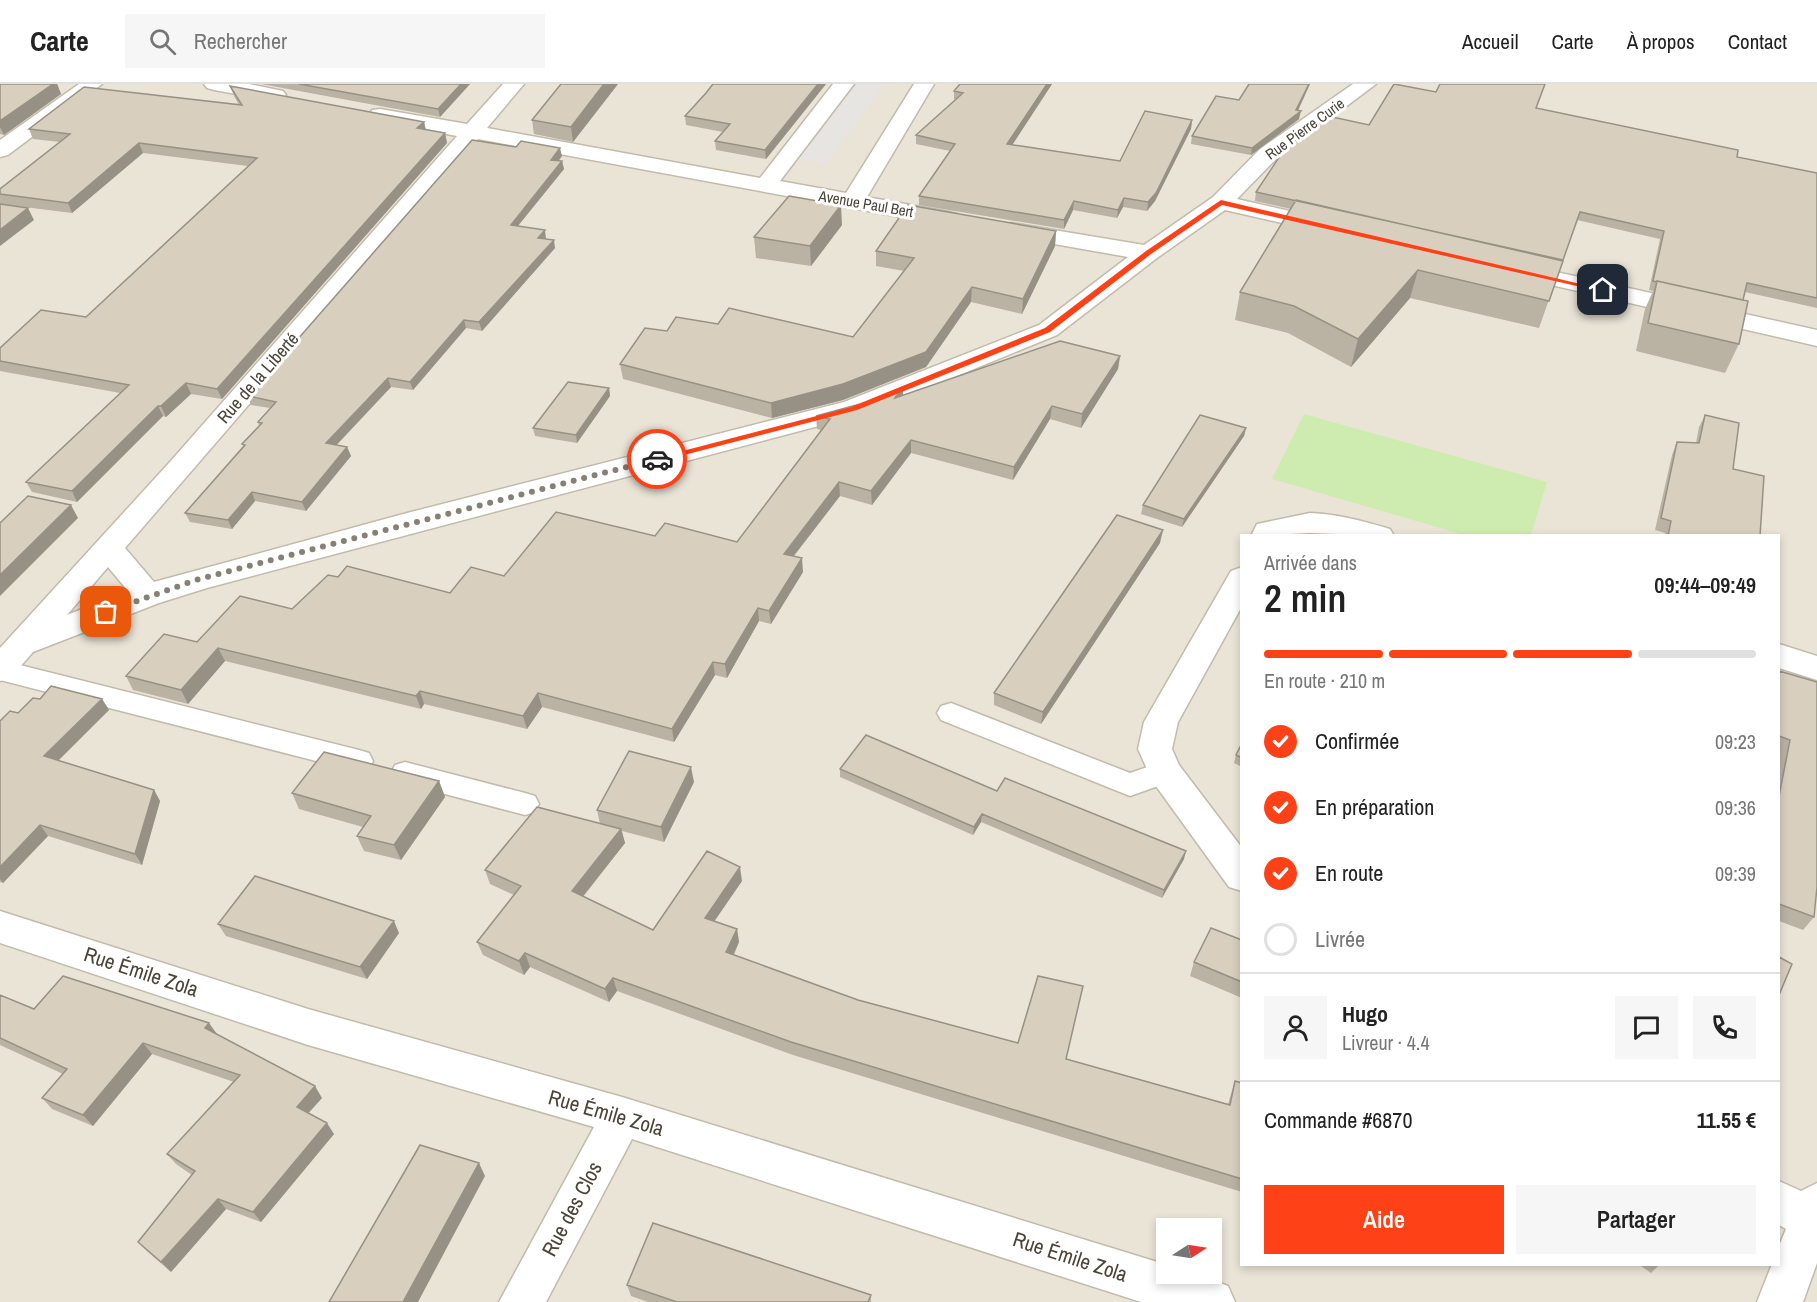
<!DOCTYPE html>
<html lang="fr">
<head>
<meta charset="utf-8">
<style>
  body { margin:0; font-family:"Archivo Narrow",sans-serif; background:#f6f6f6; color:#222; height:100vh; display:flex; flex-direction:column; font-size:22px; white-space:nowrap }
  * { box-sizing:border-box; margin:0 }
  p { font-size:20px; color:#767676 }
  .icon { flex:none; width:33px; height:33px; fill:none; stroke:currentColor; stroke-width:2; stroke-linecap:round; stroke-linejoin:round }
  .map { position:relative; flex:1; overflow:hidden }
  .side { position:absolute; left:1240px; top:450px; width:540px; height:732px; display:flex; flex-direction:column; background:#fff; border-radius:0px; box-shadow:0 3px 9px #0003 }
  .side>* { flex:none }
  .needle { width:39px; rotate:78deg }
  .buttons { position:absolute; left:1156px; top:1134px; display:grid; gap:12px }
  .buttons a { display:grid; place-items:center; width:66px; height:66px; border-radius:0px; background:#fff; box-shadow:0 3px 9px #0003; font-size:30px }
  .pin { position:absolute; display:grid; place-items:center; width:51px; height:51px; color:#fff; margin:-26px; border-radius:12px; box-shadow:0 3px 9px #0006 }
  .courier { position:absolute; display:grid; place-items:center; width:60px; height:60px; margin:-30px; border:4px solid #ff4117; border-radius:50%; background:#fff; color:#222; box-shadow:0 2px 8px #0007 }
  .summary em { font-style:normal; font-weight:600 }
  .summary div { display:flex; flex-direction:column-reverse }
  .summary { display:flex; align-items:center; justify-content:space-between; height:102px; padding:0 24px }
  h1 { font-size:39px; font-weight:600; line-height:45px }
  .bar { display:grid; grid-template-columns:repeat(4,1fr); gap:9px 6px; align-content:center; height:72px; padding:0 24px }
  .bar i { height:8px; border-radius:4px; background:#e0e0e0 }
  .bar .current { background:#ff4117 }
  .bar p { grid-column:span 4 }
  .line { display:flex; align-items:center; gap:15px; padding:0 24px; border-top:2px solid #e0e0e0 }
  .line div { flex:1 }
  .round { display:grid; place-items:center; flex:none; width:63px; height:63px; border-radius:0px; background:#f6f6f6 }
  ol { padding:0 24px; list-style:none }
  li { display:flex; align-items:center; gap:18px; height:66px }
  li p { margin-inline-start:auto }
  li .icon { padding:6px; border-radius:50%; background:#ff4117; color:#fff; stroke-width:4 }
  li:last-child { color:#767676 }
  li i { width:33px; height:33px; border:3px solid #e0e0e0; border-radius:50% }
  .cta { display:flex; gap:12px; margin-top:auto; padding:12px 24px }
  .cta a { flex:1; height:69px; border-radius:0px; background:#ff4117; color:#fff; font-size:24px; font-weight:600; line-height:69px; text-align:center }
  .cta a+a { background:#f6f6f6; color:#222 }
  header { display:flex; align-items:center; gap:36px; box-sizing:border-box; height:84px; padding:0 30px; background:#fff; border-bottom:2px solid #e0e0e0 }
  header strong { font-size:28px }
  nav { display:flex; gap:33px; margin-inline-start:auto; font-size:21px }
  .search { width:420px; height:54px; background:#f6f6f6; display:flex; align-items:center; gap:15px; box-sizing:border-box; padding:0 21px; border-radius:0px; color:#767676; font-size:22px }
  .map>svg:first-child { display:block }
  .residential { fill:#eae4d7; fill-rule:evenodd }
  .green { fill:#cfecb0 }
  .parking { fill:#e7e5e1 }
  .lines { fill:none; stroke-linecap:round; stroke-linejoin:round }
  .service-casing { stroke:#c2bbab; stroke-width:3 }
  .minor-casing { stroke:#c2bbab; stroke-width:3 }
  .service { fill:#fff; fill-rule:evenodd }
  .minor { fill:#fff; fill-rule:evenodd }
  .wall { fill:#bab2a3 }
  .shaded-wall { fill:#979185 }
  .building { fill:#d8cfbe; stroke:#979185; stroke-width:1.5 }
  .route { fill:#ff4117 }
  .done { stroke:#868075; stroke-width:6; stroke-dasharray:0 10.8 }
  .labels { text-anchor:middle; stroke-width:6; stroke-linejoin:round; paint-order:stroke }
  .far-street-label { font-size:15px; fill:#4a4337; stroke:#fff }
  .street-label { font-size:18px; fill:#4a4337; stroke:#fff }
  .near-street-label { font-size:21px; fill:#4a4337; stroke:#fff }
</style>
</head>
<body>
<header>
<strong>Carte</strong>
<div class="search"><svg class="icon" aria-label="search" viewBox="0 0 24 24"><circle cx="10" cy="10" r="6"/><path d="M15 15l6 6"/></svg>Rechercher</div>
<nav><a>Accueil</a><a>Carte</a><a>À propos</a><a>Contact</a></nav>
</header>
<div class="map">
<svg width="1817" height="1218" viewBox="0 0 1817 1218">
  <rect width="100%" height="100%" fill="#f6f2e9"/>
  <!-- residential -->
  <path class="residential" d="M0,0H1817V1218H0ZM1242,452H1779V1180H1242ZM1167,1144H1212V1190H1167Z"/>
  <!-- green -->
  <path class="green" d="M1304,330L1547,398L1531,451H1464L1272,395Z"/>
  <!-- parking -->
  <path class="parking" d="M857,0L884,1L826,79L799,75Z"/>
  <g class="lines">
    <!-- service casing -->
    <g class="service-casing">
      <path id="service" d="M0,576L359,666L369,669L373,677L369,685L359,688L0,596Z
        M951,619L1130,689L1165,677L1175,680L1179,688L1175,696L1130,712L941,636L937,629L941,622Z
        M405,678L525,709L535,712L539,720L535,728L525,731L395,697L391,689L395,681Z"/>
    </g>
    <!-- minor casing -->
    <g class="minor-casing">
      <path id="minor" d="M79,0H102L8,71L0,73V56Z
        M204,0H249L283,7L286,11L283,15L276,17L214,6L207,4Z
        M503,0H524L487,44L760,94L833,0H854L780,97L846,109L914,0H934L867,113L949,128L957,130L961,135L957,140L949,142L478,55L125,464L154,498L407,429L844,318L1039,241L1128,173L1003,151L999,146L1003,141L1011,139L1144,161L1213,113L1260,65L1353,0H1376L1276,75L1237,115L1338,138L1342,143L1338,148L1330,150L1225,126L1157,174L1057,251L864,330L207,504L159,519L33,568L11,593L0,597V564L169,379L457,52L372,36L369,31L372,26L380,25L467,40ZM108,483L128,507L67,531Z
        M1512,178L1817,246V262L1503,190L1500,185L1503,180Z
        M1310,429C1338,430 1363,437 1390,445L1394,452L1310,449L1251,452L1257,440Z
        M1242,483V522L1178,638L1172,665L1179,681L1242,764V807L1229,803L1153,698L1138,665L1144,638L1231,487Z
        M1779,560L1817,572V596L1779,584Z
        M0,827L308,925L622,1013L1167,1181V1190C1190,1190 1207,1193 1228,1202L1235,1218H1141L632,1055L546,1218H499L594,1043L308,961L0,859Z
        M1779,1097L1801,1107L1817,1099V1179L1803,1218H1757L1772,1180H1779V1162L1786,1145L1779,1141Z"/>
    </g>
    <!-- service -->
    <use href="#service" class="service"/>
    <!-- minor -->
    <use href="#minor" class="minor"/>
  </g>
  <!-- wall -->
  <path class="wall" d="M0,0H57L61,10L4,51L0,50Z
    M261,0H470L440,33Z
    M561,0H618L573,58L534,50L532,36Z
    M826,0L766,75L716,66L715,57L723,48L686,41L685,32Z
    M1052,0L1012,61L1120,77L1192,36L1191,45L1155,117L1147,127L1123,123L1117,134L1073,126L1064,145L919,121V112L950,67L916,60V51L955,16L954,15V7Z
    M230,2L424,38L426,46L445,49L447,59L222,315L191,310L166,333L163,332L77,418L32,408L26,398L120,309L0,287V264L86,233L248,82L143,69L72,129L0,120V105L60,58L33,55L29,45L239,21L234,12Z
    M1436,8L1536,24L1737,73L1817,89V224L1745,208L1743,216L1739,260L1725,289L1636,267L1645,225L1653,207L1649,206L1660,155L1577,136L1539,244L1410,214L1351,283L1288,249L1235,236L1240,208L1291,125L1255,117L1256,108L1278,75L1279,68L1369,41Z
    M1298,27L1299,35L1251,71L1191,60L1192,52Z
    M562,72L559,76L562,77L564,85L518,142L546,155L555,164L482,247L466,244L413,306L391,303L336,361L347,363L351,372L306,427L255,417L232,445L190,438L185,429L243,362L242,360L259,342L258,338L270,324L251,321L248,312Z
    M842,141L811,182L756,174L754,153Z
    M1056,147L1055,162L1022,230L971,218L926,283L843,316L772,334L623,295L620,280L667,247L718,240L853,253L904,187L876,182V167Z
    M1120,272L1118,285L1081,344L1050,335L1013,396L911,369L872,421L840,412L794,472L803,488L771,540L759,537L727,594L715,591L674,658L542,623L527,645L424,620L421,625L225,577L188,620L133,606L126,592L197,558L292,525L338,493L450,509L504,492L655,452L737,458L821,346L817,345L816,332L864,319L903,303V312Z
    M609,304L610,312L577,359L535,352L533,344Z
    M1705,331L1733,385L1760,452H1664L1665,449L1655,446L1672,371L1677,358L1696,359L1699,343Z
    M1246,344L1244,352L1182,443L1141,430L1143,421Z
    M1160,459L1041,640L994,621V609Z
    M1779,587L1817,598L1814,833L1803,846L1779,837V674L1780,670L1779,669Z
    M40,615H102L109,626L58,676L154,706L160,717L142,781L48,752L3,799L0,798V637L18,629Z
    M1242,659V683L1234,679L1236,671Z
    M840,685L997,707L1184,775L1162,814L981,738L973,751L840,693Z
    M439,697L445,713L401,776L364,767L357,752L363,743L299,725L292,709Z
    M694,698L664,758L622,747L625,759L583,813L653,846L742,797L714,837L737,845L739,858L734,871L858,916L1018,959L1083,902L1066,975L1228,1020L1231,1010L1235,997L1242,999V1108L793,971L617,907L609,918L530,883L524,891L483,871L477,858L514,811L490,800L485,786L600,740L597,726Z
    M218,840L399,849L367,895L226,852Z
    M1242,856V914L1190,892L1194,878Z
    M0,911L34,925L217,950L322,1014L308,1029L334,1050L261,1138L226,1125L171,1188L148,1168L138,1158L192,1091L176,1080L167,1070L234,998L152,970L93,1042L52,1025L42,1014L63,990L0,961Z
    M1638,1180H1660L1651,1189Z
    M627,1201L871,1211V1218H648L631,1212Z"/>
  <!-- shaded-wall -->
  <path class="shaded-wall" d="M53,0H57L61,10L4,51L0,43V37Z
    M461,0H470L440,33L438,25Z
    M604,0H618L573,58L571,43Z
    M818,0H826L766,75L765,66Z
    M1047,0H1052L1007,69V60Z
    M1309,0H1310L1296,31L1301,27L1299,35L1251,71L1252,64L1296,26Z
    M1192,36L1191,45L1155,117L1147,127L1148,118Z
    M424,38L426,48L417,44Z
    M445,49L447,59L222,315L217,305Z
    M139,59L143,69L72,129L68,119Z
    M560,64L562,72L553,84L551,76Z
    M562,77L564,85L512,149L511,141Z
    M1124,114L1123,123L1117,134L1118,126Z
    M1074,117L1073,126L1064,145V136Z
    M841,121L842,141L811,182L810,162Z
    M28,124L34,136L0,162V146Z
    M545,146L546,155L538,154Z
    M1056,147L1055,162L1022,230L1023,215Z
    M554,156L555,164L482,247L479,238Z
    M1418,186L1410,214L1351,283L1358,255Z
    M972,203L971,218L926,283L843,316L772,334L771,319Z
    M464,236L466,244L413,306L410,298Z
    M1120,272L1118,285L1081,344L1082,330Z
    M388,294L391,303L330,368L326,359Z
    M186,299L191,310L166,333L161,322Z
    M903,303V316L895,314Z
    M609,304L610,312L577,359L576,351Z
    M158,322L163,332L77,418L72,407Z
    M1052,322L1050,335L1013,396L1014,383Z
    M1246,344L1244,352L1182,443L1184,435Z
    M911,356V369L872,421L871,407Z
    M347,363L351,372L306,427L302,418Z
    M839,398L840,412L785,483L784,470Z
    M252,408L255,417L232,445L228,436Z
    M71,421L78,434L0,512V491Z
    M1163,446L1160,459L1041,640L1043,628Z
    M802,474L803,488L771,540L769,527Z
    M758,524L759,537L727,594L725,580Z
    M218,564L225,577L188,620L181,606Z
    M713,578L715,591L674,658L672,645Z
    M420,607L424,620L421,625L416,612Z
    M538,609L542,623L527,645L523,632Z
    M102,615L109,626L52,683L44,672Z
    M691,683L694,698L664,758L661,743Z
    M439,697L445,713L401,776L394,761Z
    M154,706L160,717L142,781L135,770Z
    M982,730L981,738L973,751L974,743Z
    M40,741L48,752L3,799L0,795V783Z
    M621,745L625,759L576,821L572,807Z
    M1186,767L1184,775L1162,814L1164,806Z
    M740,783L742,797L707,848L705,834Z
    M394,837L399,849L367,895L360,883Z
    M737,845L739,858L728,882L726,868Z
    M525,869L530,883L524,891L519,877Z
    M613,894L617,907L609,918L605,905Z
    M209,939L217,950L213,956L205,944Z
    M143,959L152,970L93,1042L83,1031Z
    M315,1002L322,1014L304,1034L297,1023Z
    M327,1039L334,1050L261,1138L253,1128Z
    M479,1079L485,1092L418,1218H403Z
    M218,1115L226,1125L171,1188L161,1178Z"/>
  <!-- building -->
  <path class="building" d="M0,0H53L0,37Z
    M299,0H461L438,25Z
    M561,0H604L571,43L532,36Z
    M713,0H818L765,66L715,57L730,40L685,32L706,9Z
    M960,0H1047L1007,60L1120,77L1145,27L1192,36L1156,109L1148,118L1124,114L1118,126L1074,117L1064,136L919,112L955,60L916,51L963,9L954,7Z
    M1249,0H1309L1296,26L1301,27L1252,64L1192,52L1216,12L1239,16Z
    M1394,0L1436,8L1440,0H1545L1536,24L1738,66L1737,73L1817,89V214L1747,199L1743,216L1657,197V198L1653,197L1664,147L1580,128L1563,176L1256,108L1282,69L1279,68L1328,32L1369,41Z
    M230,2L424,38L417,44L445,49L217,305L186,299L161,322H158L72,407L26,398L129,301L0,277V264L41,226L86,233L257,74L139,59L68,119L0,110V105L70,50L29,45L84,3L242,21Z
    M472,56L516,63L521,57L560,64L551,76L562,77L511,141L545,146L538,154L554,156L479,238L464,236L410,298L388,294L326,359L347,363L302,418L252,408L228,436L185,429L245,361L242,360L262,339L258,338L276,318L248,312Z
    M789,112L841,121L810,162L754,153Z
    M1296,116L1563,177L1549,217L1418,186L1358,255L1294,222L1240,208Z
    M0,120L28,124L0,146Z
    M908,121L1056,147L1023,215L972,203L926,268L843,300L771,319L620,280L645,244L667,247L676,233L718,240L729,224L853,253L914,174L876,167Z
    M1657,197L1748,217L1739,260L1648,239Z
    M1060,257L1120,272L1082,330L1052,322L1014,383L911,356L871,407L839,398L784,470L802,474L769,527L758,524L725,580L713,578L672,645L538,609L523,632L420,607L416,612L218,564L181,606L126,592L164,550L197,558L240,512L292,525L328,491L338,493L347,482L450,509L471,483L504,492L556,428L655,452L665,439L737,458L830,335L816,332L864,319L903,303L895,314Z
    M568,298L609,304L576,351L533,344Z
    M1200,331L1246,344L1184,435L1143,421Z
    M1705,331L1739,339L1733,385L1764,392L1760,452H1668L1671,437L1661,434L1677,358L1699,359Z
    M28,412L71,421L0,491V439Z
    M1117,431L1163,446L1043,628L994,609Z
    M1779,587L1817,598V803L1814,833L1779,820V712L1790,656L1779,652Z
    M51,602L102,615L44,672L154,706L135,770L40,741L0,783V637L10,627L18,629L33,614L40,615Z
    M866,651L997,707L1005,694L1186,767L1164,806L982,730L974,743L840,685Z
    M1242,659V674L1236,671Z
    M629,667L691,683L661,743L597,726Z
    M324,668L439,697L394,761L357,752L371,732L292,709Z
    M537,723L621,745L572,807L653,846L707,767L740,783L705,834L737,845L726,868L858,916L1018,959L1038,892L1083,902L1066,975L1230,1021L1235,997L1242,999V1095L791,958L613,894L605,905L525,869L519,877L477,858L521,802L485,786Z
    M255,792L394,837L360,883L218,840Z
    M1211,844L1242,856V898L1194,878Z
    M1779,873L1792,880L1779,911Z
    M63,892L209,939L205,944L315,1002L297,1023L327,1039L253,1128L218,1115L161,1178L138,1158L195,1087L167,1070L240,991L143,959L83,1031L42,1014L67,985L0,954V911L34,925Z
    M420,1061L479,1079L403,1218H329Z
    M653,1139L871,1211L868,1218H677L627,1201Z"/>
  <!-- route -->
  <path class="route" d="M1221,116L1606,206L1603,208L1222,121L1151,170L1050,248L857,326L657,378L652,375L851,323L1045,244L1146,167Z"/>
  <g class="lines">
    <!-- done -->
    <path class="done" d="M106,528L199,495L657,375"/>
  </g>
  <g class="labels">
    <!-- far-street labels -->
    <g class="far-street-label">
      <text transform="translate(1305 45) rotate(-36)" y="5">Rue Pierre Curie</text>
      <text transform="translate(866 120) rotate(10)" y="5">Avenue Paul Bert</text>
    </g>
    <!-- street labels -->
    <g class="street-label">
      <text transform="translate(258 294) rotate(-49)" y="6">Rue de la Liberté</text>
    </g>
    <!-- near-street labels -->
    <g class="near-street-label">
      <text transform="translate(141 888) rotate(18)" y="7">Rue Émile Zola</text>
      <text transform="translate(606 1029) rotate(16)" y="7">Rue Émile Zola</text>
      <text transform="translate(572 1125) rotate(-62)" y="7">Rue des Clos</text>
      <text transform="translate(1070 1173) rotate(18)" y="7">Rue Émile Zola</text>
    </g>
  </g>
</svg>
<div class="buttons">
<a><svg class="needle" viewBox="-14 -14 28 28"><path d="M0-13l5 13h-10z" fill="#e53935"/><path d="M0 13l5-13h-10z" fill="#767676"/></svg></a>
</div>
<div class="pin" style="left:106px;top:528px;background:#ea580c"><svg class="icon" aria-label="bag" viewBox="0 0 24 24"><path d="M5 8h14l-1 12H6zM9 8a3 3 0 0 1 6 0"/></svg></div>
<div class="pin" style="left:1603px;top:206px;background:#1f2937"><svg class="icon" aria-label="home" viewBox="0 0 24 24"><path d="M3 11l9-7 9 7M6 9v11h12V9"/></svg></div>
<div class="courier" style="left:657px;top:375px"><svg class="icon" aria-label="car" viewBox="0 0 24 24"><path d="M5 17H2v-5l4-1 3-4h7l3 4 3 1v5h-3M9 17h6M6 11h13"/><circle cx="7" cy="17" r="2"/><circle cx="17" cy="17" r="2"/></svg></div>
<section class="side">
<div class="summary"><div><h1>2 min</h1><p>Arrivée dans</p></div><em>09:44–09:49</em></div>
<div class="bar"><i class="current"></i><i class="current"></i><i class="current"></i><i></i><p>En route · 210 m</p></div>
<ol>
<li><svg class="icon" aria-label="check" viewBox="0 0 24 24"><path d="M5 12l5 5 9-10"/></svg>Confirmée<p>09:23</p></li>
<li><svg class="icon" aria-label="check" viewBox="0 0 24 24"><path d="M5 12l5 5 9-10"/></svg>En préparation<p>09:36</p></li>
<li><svg class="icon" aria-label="check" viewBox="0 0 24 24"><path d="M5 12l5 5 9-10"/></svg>En route<p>09:39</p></li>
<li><i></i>Livrée</li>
</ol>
<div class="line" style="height:108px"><a class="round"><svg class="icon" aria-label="person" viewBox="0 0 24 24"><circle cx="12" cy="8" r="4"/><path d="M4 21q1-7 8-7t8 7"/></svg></a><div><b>Hugo</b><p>Livreur · 4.4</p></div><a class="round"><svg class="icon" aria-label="chat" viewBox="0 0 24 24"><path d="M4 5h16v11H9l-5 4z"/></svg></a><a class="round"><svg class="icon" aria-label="phone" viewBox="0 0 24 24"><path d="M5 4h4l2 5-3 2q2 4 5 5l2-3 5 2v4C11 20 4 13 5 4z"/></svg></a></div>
<div class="line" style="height:78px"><div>Commande #6870</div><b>11.55 €</b></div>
<div class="cta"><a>Aide</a><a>Partager</a></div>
</section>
</div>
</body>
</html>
